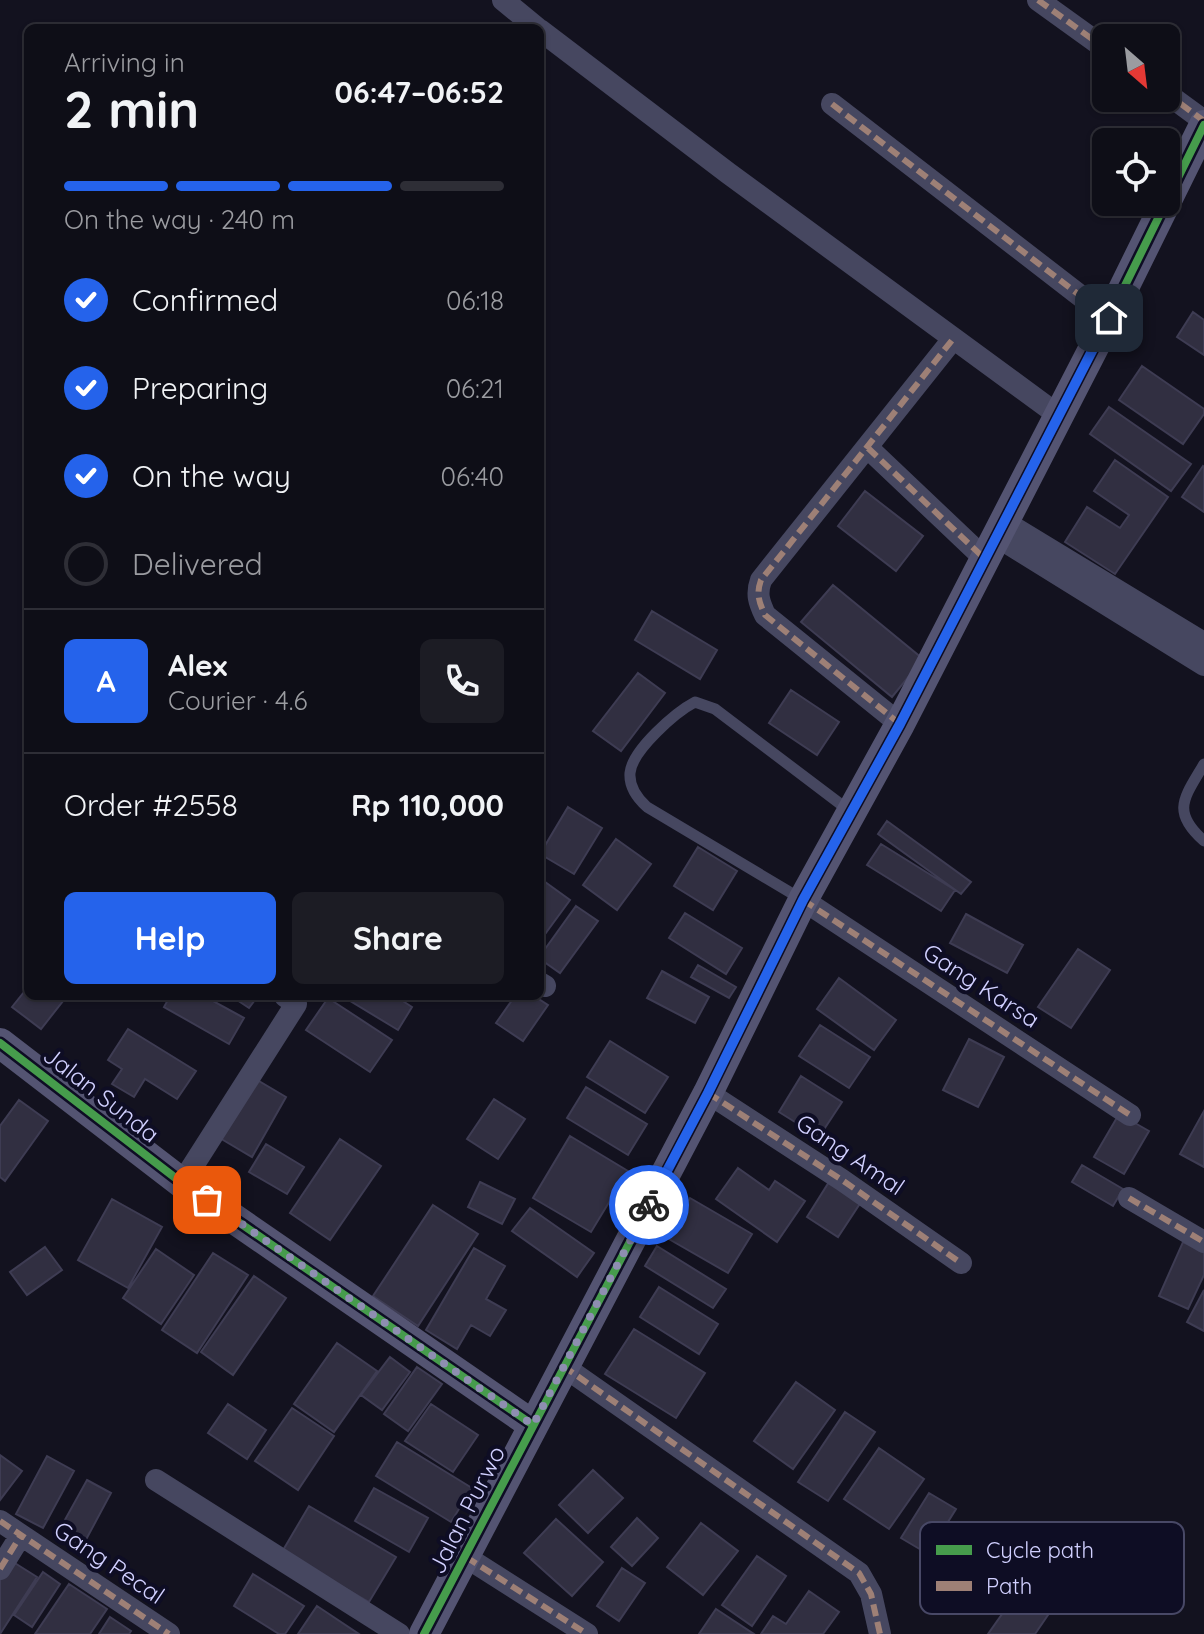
<!DOCTYPE html>
<html lang="en">
<head>
<meta charset="utf-8">
<style>
  body { margin:0; font-family:Quicksand,sans-serif; background:#1c1c24; color:#f1f3f6; height:100vh; display:flex; flex-direction:column; font-size:30px; white-space:nowrap }
  * { box-sizing:border-box; margin:0 }
  p { font-size:26px; color:#9b9ca1 }
  .icon { flex:none; width:44px; height:44px; fill:none; stroke:currentColor; stroke-width:2; stroke-linecap:round; stroke-linejoin:round }
  .map { position:relative; flex:1; overflow:hidden }
  .panel { position:absolute; left:24px; top:24px; width:520px; height:976px; display:flex; flex-direction:column; background:#0e0e17; border-radius:12px; box-shadow:0 2px 6px #0004,0 0 0 2px #2e2e36 }
  .panel>* { flex:none }
  .needle { width:52px; rotate:152deg }
  .fabs { position:absolute; left:1092px; top:24px; display:grid; gap:16px }
  .fabs a { display:grid; place-items:center; width:88px; height:88px; border-radius:12px; background:#0e0e17; box-shadow:0 2px 6px #0004,0 0 0 2px #2e2e36; font-size:40px }
  .pin { position:absolute; display:grid; place-items:center; width:68px; height:68px; color:#fff; margin:-34px; border-radius:16px; box-shadow:0 4px 12px #0006 }
  .courier { position:absolute; display:grid; place-items:center; width:80px; height:80px; margin:-40px; border:6px solid #2563eb; border-radius:50%; background:#fff; color:#222; box-shadow:0 2px 10px #0007 }
  .summary em { font-style:normal; font-weight:700 }
  .summary div { display:flex; flex-direction:column-reverse }
  .summary { display:flex; align-items:center; justify-content:space-between; height:136px; padding:0 40px }
  h1 { font-size:52px; font-weight:700; line-height:60px }
  .bar { display:grid; grid-template-columns:repeat(4,1fr); gap:12px 8px; align-content:center; height:96px; padding:0 40px }
  .bar i { height:10px; border-radius:6px; background:#2e2e36 }
  .bar .active { background:#2563eb }
  .bar p { grid-column:span 4 }
  .line { display:flex; align-items:center; gap:20px; padding:0 40px; border-top:2px solid #2e2e36 }
  .line div { flex:1 }
  .round { display:grid; place-items:center; flex:none; width:84px; height:84px; border-radius:12px; background:#1c1c24 }
  ol { padding:0 40px; list-style:none }
  li { display:flex; align-items:center; gap:24px; height:88px }
  li p { margin-inline-start:auto }
  li .icon { padding:8px; border-radius:50%; background:#2563eb; color:#fff; stroke-width:4 }
  li:last-child { color:#9b9ca1 }
  li i { width:44px; height:44px; border:4px solid #2e2e36; border-radius:50% }
  .button { display:flex; gap:16px; margin-top:auto; padding:16px 40px }
  .button a { flex:1; height:92px; border-radius:12px; background:#2563eb; color:#fff; font-size:32px; font-weight:700; line-height:92px; text-align:center }
  .button a+a { background:#1c1c24; color:#f1f3f6 }
  .map>svg:first-child { display:block }
  .building { fill:#312f41; stroke:#3e3c53; stroke-width:2 }
  .lines { fill:none; stroke-linecap:round; stroke-linejoin:round }
  .lane { stroke:#464760; stroke-width:11 }
  .street { stroke:#464760; stroke-width:22 }
  .secondary { stroke:#545472; stroke-width:30 }
  .quiet { stroke:#9e8076; stroke-width:6; stroke-dasharray:12 6; stroke-linecap:butt }
  .cycleway-casing { stroke:#0e0d24; stroke-width:13 }
  .cycleway { stroke:#469c4c; stroke-width:8 }
  .done { stroke:#8e8eb1; stroke-width:8; stroke-dasharray:0 14.4 }
  .route { stroke:#2563eb; stroke-width:10 }
  .labels { text-anchor:middle; stroke-width:8; stroke-linejoin:round; paint-order:stroke }
  .street-label { font-size:24px; fill:#d1d0ff; stroke:#0e0d24 }
  .key { fill:#0e0d24; stroke:#484866; stroke-width:2 }
  .key-label { font-size:22px; fill:#d1d0ff }
</style>
</head>
<body>
<div class="map">
<svg width="1204" height="1634" viewBox="0 0 1204 1634">
  <rect width="100%" height="100%" fill="#13121f"/>
  <!-- building -->
  <path class="building" d="M1193,312L1204,320V355L1177,337Z
    M1142,366L1204,409V414L1183,444L1119,400Z
    M1109,407L1191,464L1171,491L1090,434Z
    M1115,460L1168,497L1115,574L1065,542L1087,507L1120,528L1129,515L1094,491Z
    M1203,466L1204,467V512L1182,497Z
    M865,491L923,536L896,571L838,526Z
    M833,585L923,659L892,697L801,622Z
    M652,611L717,650L700,679L635,640Z
    M638,673L665,693L621,751L593,731Z
    M791,690L839,722L817,755L769,723Z
    M568,807L602,828L574,874L540,854Z
    M887,821L971,882L961,894L878,834Z
    M616,839L651,864L617,910L583,885Z
    M881,844L955,890L941,911L867,865Z
    M698,847L737,871L713,910L674,886Z
    M541,879L570,900L540,941V880Z
    M576,906L598,921L560,973L540,959V956Z
    M685,913L742,948L726,974L669,938Z
    M966,914L1023,945L1007,973L950,943Z
    M1078,949L1110,970L1071,1028L1038,1007Z
    M698,965L736,987L729,998L691,977Z
    M662,971L709,997L695,1023L647,998Z
    M839,978L896,1020L874,1050L817,1009Z
    M28,987V996H67L41,1029L12,1007Z
    M170,996H204L244,1018L229,1044L164,1007Z
    M231,996H258L249,1008Z
    M342,996H395L412,1007L398,1030Z
    M515,996H534L548,1005L523,1041L496,1023Z
    M328,998L392,1040L370,1072L306,1030Z
    M820,1025L870,1057L849,1088L799,1056Z
    M128,1029L196,1071L177,1099L145,1079L134,1097L112,1084L122,1069L108,1060Z
    M969,1039L1004,1057L978,1107L943,1090Z
    M610,1041L668,1077L645,1113L587,1077Z
    M801,1076L842,1102L819,1137L779,1112Z
    M252,1077L286,1097L252,1157L218,1137Z
    M586,1087L647,1124L628,1155L567,1118Z
    M494,1099L525,1119L498,1159L467,1139Z
    M19,1100L48,1121L5,1181L0,1177V1126Z
    M1204,1111V1167L1180,1154Z
    M1119,1114L1149,1131L1124,1174L1094,1157Z
    M570,1136L628,1171L591,1232L533,1198Z
    M340,1139L381,1166L330,1240L290,1213Z
    M266,1144L304,1167L287,1194L249,1172Z
    M1082,1165L1123,1189L1113,1206L1072,1182Z
    M738,1168L769,1190L775,1181L805,1201L777,1242L716,1199Z
    M480,1182L515,1199L502,1224L468,1207Z
    M829,1182L861,1202L838,1237L807,1217Z
    M690,1198L752,1234L728,1273L667,1238Z
    M112,1199L162,1227L128,1288L78,1260Z
    M433,1205L478,1234L418,1326L373,1296Z
    M530,1208L594,1253L577,1277L512,1231Z
    M1183,1242L1204,1252V1275L1188,1309L1159,1296Z
    M657,1246L726,1289L713,1308L645,1266Z
    M45,1247L62,1270L27,1295L10,1272Z
    M474,1248L505,1266L486,1299L506,1310L490,1336L471,1325L457,1349L426,1330Z
    M156,1249L194,1275L161,1324L123,1298Z
    M213,1253L248,1275L197,1353L162,1330Z
    M254,1276L286,1298L233,1375L201,1352Z
    M659,1287L718,1324L699,1354L640,1317Z
    M1204,1290V1331L1187,1322Z
    M634,1329L705,1373L676,1418L605,1374Z
    M337,1343L377,1371L334,1432L294,1404Z
    M390,1357L410,1372L382,1410L361,1395Z
    M417,1367L442,1384L408,1431L384,1414Z
    M796,1382L835,1410L793,1469L754,1441Z
    M228,1404L266,1430L247,1459L208,1433Z
    M431,1404L478,1435L453,1472L405,1441Z
    M292,1408L334,1436L298,1490L255,1461Z
    M845,1412L875,1432L828,1501L798,1482Z
    M397,1442L472,1488L451,1522L376,1476Z
    M879,1448L924,1479L889,1529L844,1499Z
    M0,1455L22,1471L0,1500Z
    M47,1456L74,1471L43,1528L16,1514Z
    M593,1470L623,1498L588,1533L559,1505Z
    M87,1480L111,1493L81,1549L56,1536Z
    M374,1488L428,1518L409,1552L355,1521Z
    M929,1493L956,1509L928,1554L901,1538Z
    M309,1506L396,1557L369,1602L282,1552Z
    M637,1518L658,1538L632,1566L611,1547Z
    M556,1519L603,1562L572,1596L524,1553Z
    M701,1523L738,1551L703,1595L667,1567Z
    M757,1556L786,1576L752,1626L722,1605Z
    M10,1560L37,1577L0,1634V1575Z
    M622,1568L645,1583L619,1621L597,1606Z
    M43,1572L60,1584L32,1627L14,1615Z
    M253,1574L304,1606L285,1634H279L234,1606Z
    M69,1584L107,1609L90,1634H35Z
    M1019,1590L1050,1612L1035,1634H988Z
    M809,1591L839,1612L823,1634H761L773,1616L786,1624Z
    M317,1606L359,1634H298Z
    M716,1609L754,1634H699Z
    M110,1617L131,1631L129,1634H99Z"/>
  <g class="lines">
    <!-- lane -->
    <path class="lane" d="M1204,764C1185,797 1170,811 1204,841
      M803,900L647,807C637,798 629,787 630,773C632,750 676,712 695,702L715,709L851,812"/>
    <!-- street -->
    <path class="street" d="M503,0L537,28
      M1038,0L1106,49
      M540,30L728,173L1058,415
      M1166,93L1204,121
      M832,104L1109,318
      M868,448L985,559
      M1003,521L1204,643
      M996,536L1204,665
      M900,724L765,615C759,602 756,594 761,580L953,339
      M803,900L1130,1115
      M540,983L545,986
      M708,1093L842,1180L961,1263
      M182,1183L296,1004L285,996
      M1129,1198L1204,1242
      M563,1366L859,1573L871,1594L880,1634
      M156,1480L399,1634
      M0,1521L169,1634
      M466,1557L587,1634
      M0,1569L21,1535"/>
    <!-- secondary -->
    <path class="secondary" d="M0,1043L182,1183L533,1425
      M424,1634L708,1093L803,900L900,724L1109,318L1204,125"/>
    <!-- quiet -->
    <path class="quiet" d="M1038,0L1106,49
      M1166,93L1204,121
      M832,104L1109,318
      M868,448L985,559
      M900,724L765,615C759,602 756,594 761,580L953,339
      M803,900L1130,1115
      M708,1093L842,1180L961,1263
      M1129,1198L1204,1242
      M563,1366L859,1573L871,1594L880,1634
      M0,1521L169,1634
      M466,1557L587,1634
      M0,1569L21,1535"/>
    <!-- cycleway casing -->
    <g class="cycleway-casing">
      <path id="cycleway" d="M0,1043L182,1183L533,1425
        M424,1634L708,1093L803,900L900,724L1109,318L1204,125"/>
    </g>
    <!-- cycleway -->
    <use href="#cycleway" class="cycleway"/>
  </g>
  <g class="lines">
    <!-- done -->
    <path class="done" d="M207,1200L533,1425L649,1205"/>
    <!-- route -->
    <path class="route" d="M649,1205L708,1093L803,900L900,724L1109,318"/>
  </g>
  <g class="labels">
    <!-- street labels -->
    <g class="street-label">
      <text transform="translate(981 986) rotate(33)" y="8">Gang Karsa</text>
      <text transform="translate(101 1095) rotate(38)" y="8">Jalan Sunda</text>
      <text transform="translate(850 1155) rotate(34)" y="8">Gang Amal</text>
      <text transform="translate(467 1510) rotate(-63)" y="8">Jalan Purwo</text>
      <text transform="translate(109 1563) rotate(34)" y="8">Gang Pecal</text>
    </g>
  </g>
  <!-- legend -->
  <rect x="920" y="1522" width="264" height="92" rx="12" class="key"/>
  <rect x="936" y="1545" width="36" height="10" fill="#469c4c"/>
  <rect x="936" y="1581" width="36" height="10" fill="#9e8076"/>
  <g class="key-label">
    <text x="986" y="1558">Cycle path</text>
    <text x="986" y="1594">Path</text>
  </g>
</svg>
<div class="fabs">
<a><svg class="needle" viewBox="-14 -14 28 28"><path d="M0-13l5 13h-10z" fill="#e53935"/><path d="M0 13l5-13h-10z" fill="#9b9ca1"/></svg></a>
<a><svg class="icon" aria-label="locate" viewBox="0 0 24 24"><circle cx="12" cy="12" r="6"/><path d="M12 2v4M12 18v4M2 12h4M18 12h4"/></svg></a>
</div>
<div class="pin" style="left:207px;top:1200px;background:#ea580c"><svg class="icon" aria-label="bag" viewBox="0 0 24 24"><path d="M5 8h14l-1 12H6zM9 8a3 3 0 0 1 6 0"/></svg></div>
<div class="pin" style="left:1109px;top:318px;background:#1f2937"><svg class="icon" aria-label="home" viewBox="0 0 24 24"><path d="M3 11l9-7 9 7M6 9v11h12V9"/></svg></div>
<div class="courier" style="left:649px;top:1205px"><svg class="icon" aria-label="bike" viewBox="0 0 24 24"><circle cx="6" cy="16" r="4"/><circle cx="18" cy="16" r="4"/><path d="M6 16l4-8h5l3 8M10 8l3 8H6M13 5h3"/></svg></div>
<section class="panel">
<div class="summary"><div><h1>2 min</h1><p>Arriving in</p></div><em>06:47–06:52</em></div>
<div class="bar"><i class="active"></i><i class="active"></i><i class="active"></i><i></i><p>On the way · 240 m</p></div>
<ol>
<li><svg class="icon" aria-label="check" viewBox="0 0 24 24"><path d="M5 12l5 5 9-10"/></svg>Confirmed<p>06:18</p></li>
<li><svg class="icon" aria-label="check" viewBox="0 0 24 24"><path d="M5 12l5 5 9-10"/></svg>Preparing<p>06:21</p></li>
<li><svg class="icon" aria-label="check" viewBox="0 0 24 24"><path d="M5 12l5 5 9-10"/></svg>On the way<p>06:40</p></li>
<li><i></i>Delivered</li>
</ol>
<div class="line" style="height:144px"><b class="round" style="background:#2563eb;color:#fff">A</b><div><b>Alex</b><p>Courier · 4.6</p></div><a class="round"><svg class="icon" aria-label="phone" viewBox="0 0 24 24"><path d="M5 4h4l2 5-3 2q2 4 5 5l2-3 5 2v4C11 20 4 13 5 4z"/></svg></a></div>
<div class="line" style="height:104px"><div>Order #2558</div><b>Rp 110,000</b></div>
<div class="button"><a>Help</a><a>Share</a></div>
</section>
</div>
</body>
</html>
